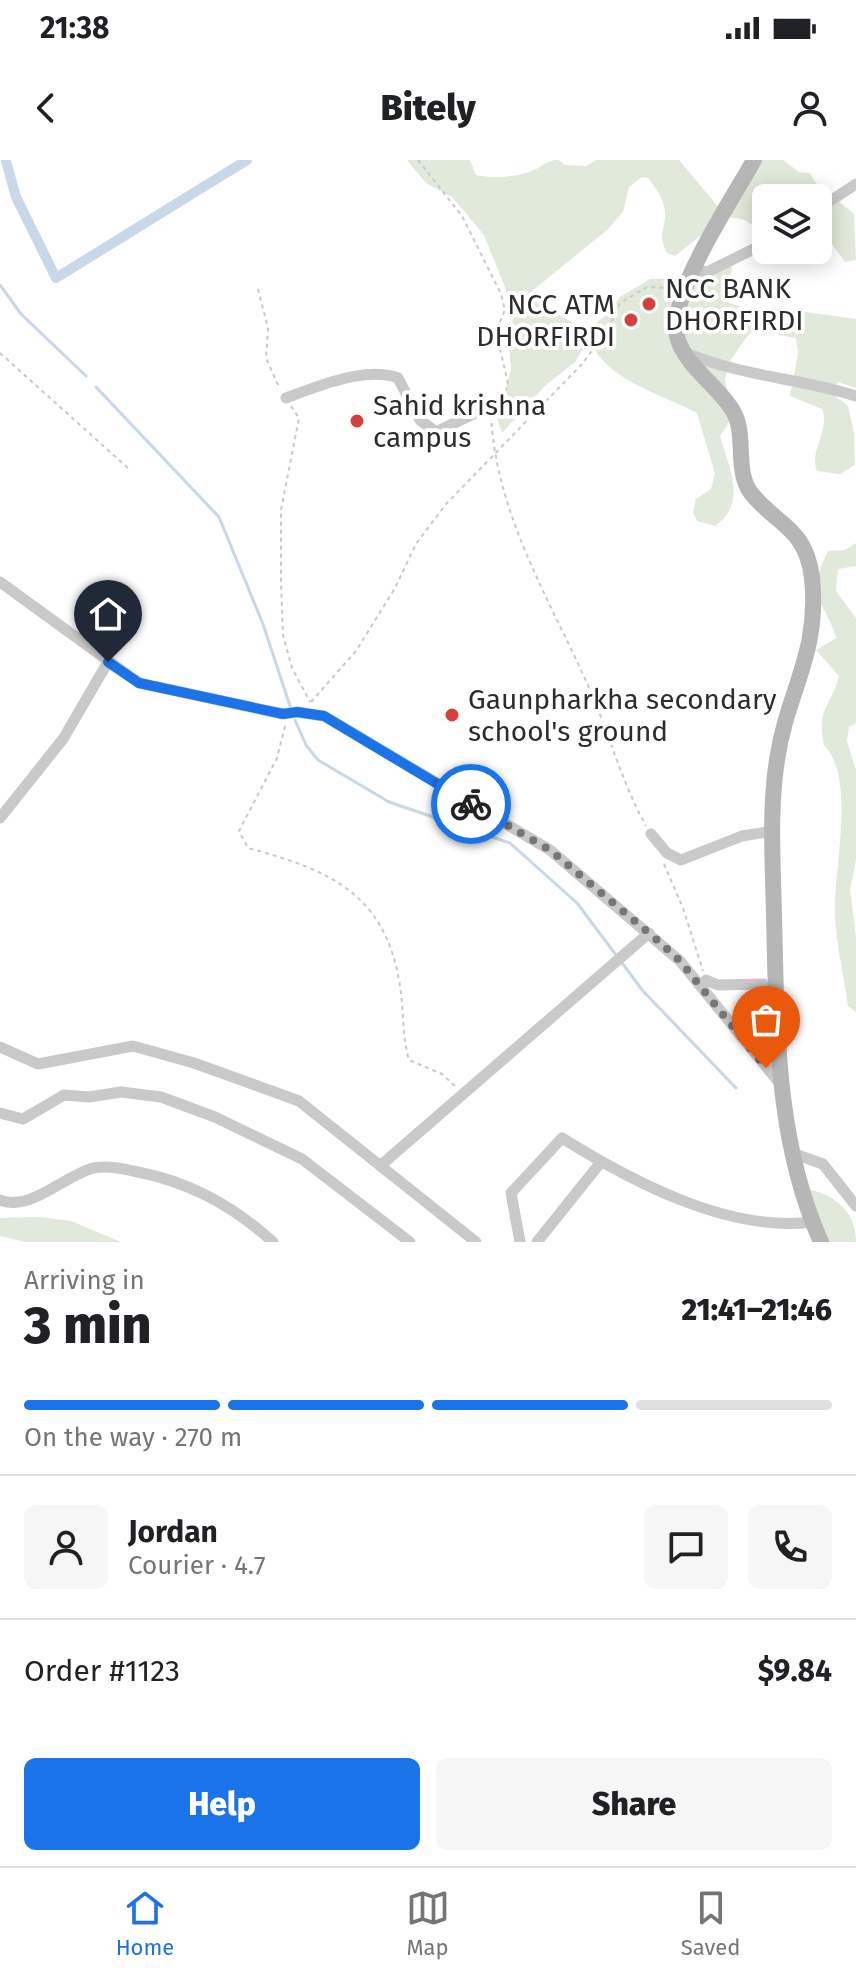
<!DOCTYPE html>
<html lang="en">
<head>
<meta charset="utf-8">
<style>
  body { margin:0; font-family:"Fira Sans",sans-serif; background:#f6f6f6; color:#202124; height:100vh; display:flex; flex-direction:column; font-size:30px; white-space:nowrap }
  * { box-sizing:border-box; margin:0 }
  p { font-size:26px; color:#757577 }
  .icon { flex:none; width:44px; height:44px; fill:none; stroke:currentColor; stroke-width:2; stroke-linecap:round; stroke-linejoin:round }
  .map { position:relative; height:1082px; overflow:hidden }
  .side { display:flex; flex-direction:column; background:#fff; flex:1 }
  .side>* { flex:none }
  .tools { position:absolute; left:752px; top:24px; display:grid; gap:16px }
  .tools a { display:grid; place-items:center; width:80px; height:80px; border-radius:12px; background:#fff; box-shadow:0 4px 20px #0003; font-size:40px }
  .pin { position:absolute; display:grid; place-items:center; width:68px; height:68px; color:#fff; margin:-82px -34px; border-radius:50% 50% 50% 0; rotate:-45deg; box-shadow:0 0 8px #0007 }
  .pin .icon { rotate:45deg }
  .courier { position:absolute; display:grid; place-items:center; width:80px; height:80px; margin:-40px; border:6px solid #1a73e8; border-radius:50%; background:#fff; color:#222; box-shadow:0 2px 10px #0007 }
  .head em { font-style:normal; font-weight:800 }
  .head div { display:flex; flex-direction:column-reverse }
  .head { display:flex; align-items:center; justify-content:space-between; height:136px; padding:0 24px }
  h1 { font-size:52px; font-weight:800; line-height:60px }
  .bar { display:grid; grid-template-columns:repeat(4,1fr); gap:12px 8px; align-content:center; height:96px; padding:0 24px }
  .bar i { height:10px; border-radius:6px; background:#e0e0e0 }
  .bar .current { background:#1a73e8 }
  .bar p { grid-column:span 4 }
  .line { display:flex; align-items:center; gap:20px; padding:0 24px; border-top:2px solid #e0e0e0 }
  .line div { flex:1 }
  .round { display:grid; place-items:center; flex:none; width:84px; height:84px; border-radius:12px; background:#f6f6f6 }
  .button { display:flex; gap:16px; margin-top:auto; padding:16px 24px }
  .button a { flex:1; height:92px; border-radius:12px; background:#1a73e8; color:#fff; font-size:32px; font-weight:800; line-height:92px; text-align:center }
  .button a+a { background:#f6f6f6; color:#202124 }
  .status { display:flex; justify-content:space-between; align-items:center; height:56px; padding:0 40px; background:#fff; direction:ltr }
  .status svg { height:22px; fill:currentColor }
  header { display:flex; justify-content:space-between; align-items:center; height:104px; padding:0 24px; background:#fff; font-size:36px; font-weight:800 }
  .tab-bar { display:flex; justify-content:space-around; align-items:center; height:112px; border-top:2px solid #e0e0e0; background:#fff; font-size:22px; color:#757577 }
  .tab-bar a { display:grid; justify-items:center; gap:4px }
  .tab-bar .current { color:#1a73e8 }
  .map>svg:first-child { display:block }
  .green { fill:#e1e9da }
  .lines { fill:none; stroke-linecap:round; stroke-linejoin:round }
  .stream { stroke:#c8d8e8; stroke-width:3 }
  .canal { stroke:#c8d8e8; stroke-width:10 }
  .path { stroke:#c9c9c9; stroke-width:2; stroke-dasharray:4 4; stroke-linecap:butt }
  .street { stroke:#c9c9c9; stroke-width:11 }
  .secondary { stroke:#b6b6b6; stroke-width:16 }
  .done { stroke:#767676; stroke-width:8; stroke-dasharray:0 14.4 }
  .route { stroke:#1a73e8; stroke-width:10 }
  .poi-dot { fill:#d7403a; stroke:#fff; stroke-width:3 }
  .labels { text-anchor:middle; stroke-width:8; stroke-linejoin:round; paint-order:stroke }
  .poi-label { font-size:28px; fill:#2c2c2c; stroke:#fff; text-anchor:start }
</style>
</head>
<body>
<div class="status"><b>21:38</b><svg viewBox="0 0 49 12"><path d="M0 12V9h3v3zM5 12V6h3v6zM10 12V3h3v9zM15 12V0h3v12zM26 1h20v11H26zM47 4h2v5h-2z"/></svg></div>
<header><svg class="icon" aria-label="back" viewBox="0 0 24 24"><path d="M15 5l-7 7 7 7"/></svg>Bitely<svg class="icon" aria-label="person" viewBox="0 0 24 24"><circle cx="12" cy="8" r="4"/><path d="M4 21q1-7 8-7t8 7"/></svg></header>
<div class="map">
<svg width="856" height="1082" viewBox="0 0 856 1082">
  <rect width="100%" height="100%" fill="#fff"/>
  <!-- green -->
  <path class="green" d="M407,0H470L476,15C493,19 513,17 529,12C542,8 545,0 559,0L564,5L586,6L596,0H679L719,48L762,0H783L799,12L810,13L816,23L854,54L856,100L845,102C827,76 818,72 818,38H766V73L744,60L725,56L675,96L667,93C657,73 665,73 665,54C665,40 656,28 648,18L642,17L629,27L623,52L607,70L532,131L533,140L586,170L608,154L620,137L650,119L696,118L732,106L729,143L742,147H769L856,159V228L838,222L831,233L848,246L854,273L855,305L840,314L817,311C808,292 831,270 822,249L790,236L798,194L796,178L758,171L749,174L731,199L725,219L733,256L720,276C729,308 748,343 715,366L697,361L693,352L696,339L711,329L715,314L697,253C664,235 612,222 594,188L582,190L575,202L546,225L502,273L497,258L511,210L509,184L513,158L505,127L484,75L453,38L426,23Z
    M856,383V406L838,409L836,431L856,458V563L849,567L847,581L856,610V700L850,730L856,777V852L848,846C844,815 836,785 835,754C834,707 856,617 824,585C816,548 831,547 839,516L816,490L837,478C820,433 805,438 828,391L845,390Z
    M808,1029C837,1036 856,1052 856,1082H827Z
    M38,1057L71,1061L121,1082H25L0,1076V1058Z"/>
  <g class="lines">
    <!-- stream -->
    <path class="stream" d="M0,125L21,154L86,216
      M96,227L219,357L263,464L291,549
      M295,560L306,585L318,600L389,642L510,683L577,743L643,831L736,928"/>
    <!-- canal -->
    <path class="canal" d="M6,1L16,37L56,118L247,0"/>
    <!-- path -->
    <path class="path" d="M418,0L462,56L501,134L505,150L496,171L508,224L506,230
      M258,129L268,168L266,198L279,227
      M0,193L129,309
      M291,246L299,258L281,350V423L283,475L292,508L310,542
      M491,255C496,356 551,441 590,530C610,576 622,623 646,666
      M311,542L356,491L395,428L416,384L446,344L582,204L607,171L620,143L647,127L673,128
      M285,566L277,598L239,671L248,688C330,710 386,734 400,826C404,851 402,876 409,900L442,914L455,926
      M664,704L683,748L703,811"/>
    <!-- street -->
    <path class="street" d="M818,49L856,24
      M693,109L707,112L766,83
      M684,192C739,216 799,218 856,236
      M286,238C318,226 366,206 398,218L420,260L436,272L502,240
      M0,422L139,523L283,554L297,552L324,556L550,690L680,801L781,925
      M0,658L63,579L108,502
      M651,674L667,693L681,700L742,676L773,671
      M706,820L718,825L763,824L766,836L776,841
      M0,887L38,904L133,886L194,903L299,941L476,1082
      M0,953L23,959L64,935L89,937L121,932L161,937L215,957L302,999L410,1082
      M792,993L823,1004L856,1046
      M380,1006L649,773
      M0,1040C29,1052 62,1018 90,1009C102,1005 120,1008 133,1011C188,1021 232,1045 273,1082
      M520,1082L511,1033L562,978C631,1021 729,1073 812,1062
      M537,1082L601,1002"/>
    <!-- secondary -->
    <path class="secondary" d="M754,0C733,39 664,139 678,180C687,207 718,226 733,251C747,274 734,311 751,333C776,365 806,367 812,418C820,494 787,531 777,600C769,651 773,704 774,756C777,867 775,979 821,1082"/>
  </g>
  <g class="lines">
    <!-- done -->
    <path class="done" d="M471,644L550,690L656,779L680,801L766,908"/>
    <!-- route -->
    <path class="route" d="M108,502L139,523L283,554L297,552L324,556L471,644"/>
  </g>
  <!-- markers -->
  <g class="poi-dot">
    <circle cx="649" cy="144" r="8"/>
    <circle cx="631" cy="160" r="8"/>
    <circle cx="357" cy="261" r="8"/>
    <circle cx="452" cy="555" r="8"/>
  </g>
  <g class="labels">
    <!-- poi labels -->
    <g class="poi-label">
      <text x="665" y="138">NCC BANK<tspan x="665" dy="32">DHORFIRDI</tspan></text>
      <text x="615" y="154" text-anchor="end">NCC ATM<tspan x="615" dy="32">DHORFIRDI</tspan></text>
      <text x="373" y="255">Sahid krishna<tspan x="373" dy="32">campus</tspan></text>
      <text x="468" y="549">Gaunpharkha secondary<tspan x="468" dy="32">school's ground</tspan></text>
    </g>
  </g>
</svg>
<div class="tools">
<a><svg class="icon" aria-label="layers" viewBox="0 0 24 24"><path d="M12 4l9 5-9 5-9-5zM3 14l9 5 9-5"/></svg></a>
</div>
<div class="pin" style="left:766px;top:908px;background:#ea580c"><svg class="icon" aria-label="bag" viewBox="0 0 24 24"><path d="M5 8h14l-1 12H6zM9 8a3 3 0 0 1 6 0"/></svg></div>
<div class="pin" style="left:108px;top:502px;background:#1f2937"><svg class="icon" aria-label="home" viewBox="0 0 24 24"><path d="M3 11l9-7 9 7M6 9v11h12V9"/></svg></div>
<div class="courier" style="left:471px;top:644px"><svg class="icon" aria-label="bike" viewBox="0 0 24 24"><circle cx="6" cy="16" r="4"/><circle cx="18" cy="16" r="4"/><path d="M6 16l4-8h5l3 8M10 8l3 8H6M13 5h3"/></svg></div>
</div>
<section class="side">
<div class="head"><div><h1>3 min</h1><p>Arriving in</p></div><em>21:41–21:46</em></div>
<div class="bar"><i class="current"></i><i class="current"></i><i class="current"></i><i></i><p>On the way · 270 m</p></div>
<div class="line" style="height:144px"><a class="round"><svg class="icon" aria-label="person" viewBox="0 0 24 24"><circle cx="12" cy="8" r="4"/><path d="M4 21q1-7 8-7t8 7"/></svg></a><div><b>Jordan</b><p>Courier · 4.7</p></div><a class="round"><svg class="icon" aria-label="chat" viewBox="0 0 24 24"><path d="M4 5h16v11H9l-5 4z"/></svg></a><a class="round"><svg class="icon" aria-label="phone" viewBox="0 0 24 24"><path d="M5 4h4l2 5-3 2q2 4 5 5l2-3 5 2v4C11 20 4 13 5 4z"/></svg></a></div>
<div class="line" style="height:104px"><div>Order #1123</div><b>$9.84</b></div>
<div class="button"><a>Help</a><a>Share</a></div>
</section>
<nav class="tab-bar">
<a class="current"><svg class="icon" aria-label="home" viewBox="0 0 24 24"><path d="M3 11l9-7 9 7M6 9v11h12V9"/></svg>Home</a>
<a><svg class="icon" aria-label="map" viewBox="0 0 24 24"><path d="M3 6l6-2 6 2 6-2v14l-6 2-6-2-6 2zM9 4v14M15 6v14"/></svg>Map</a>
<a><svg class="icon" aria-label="saved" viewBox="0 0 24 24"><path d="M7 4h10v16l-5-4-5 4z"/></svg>Saved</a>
</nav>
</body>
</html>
